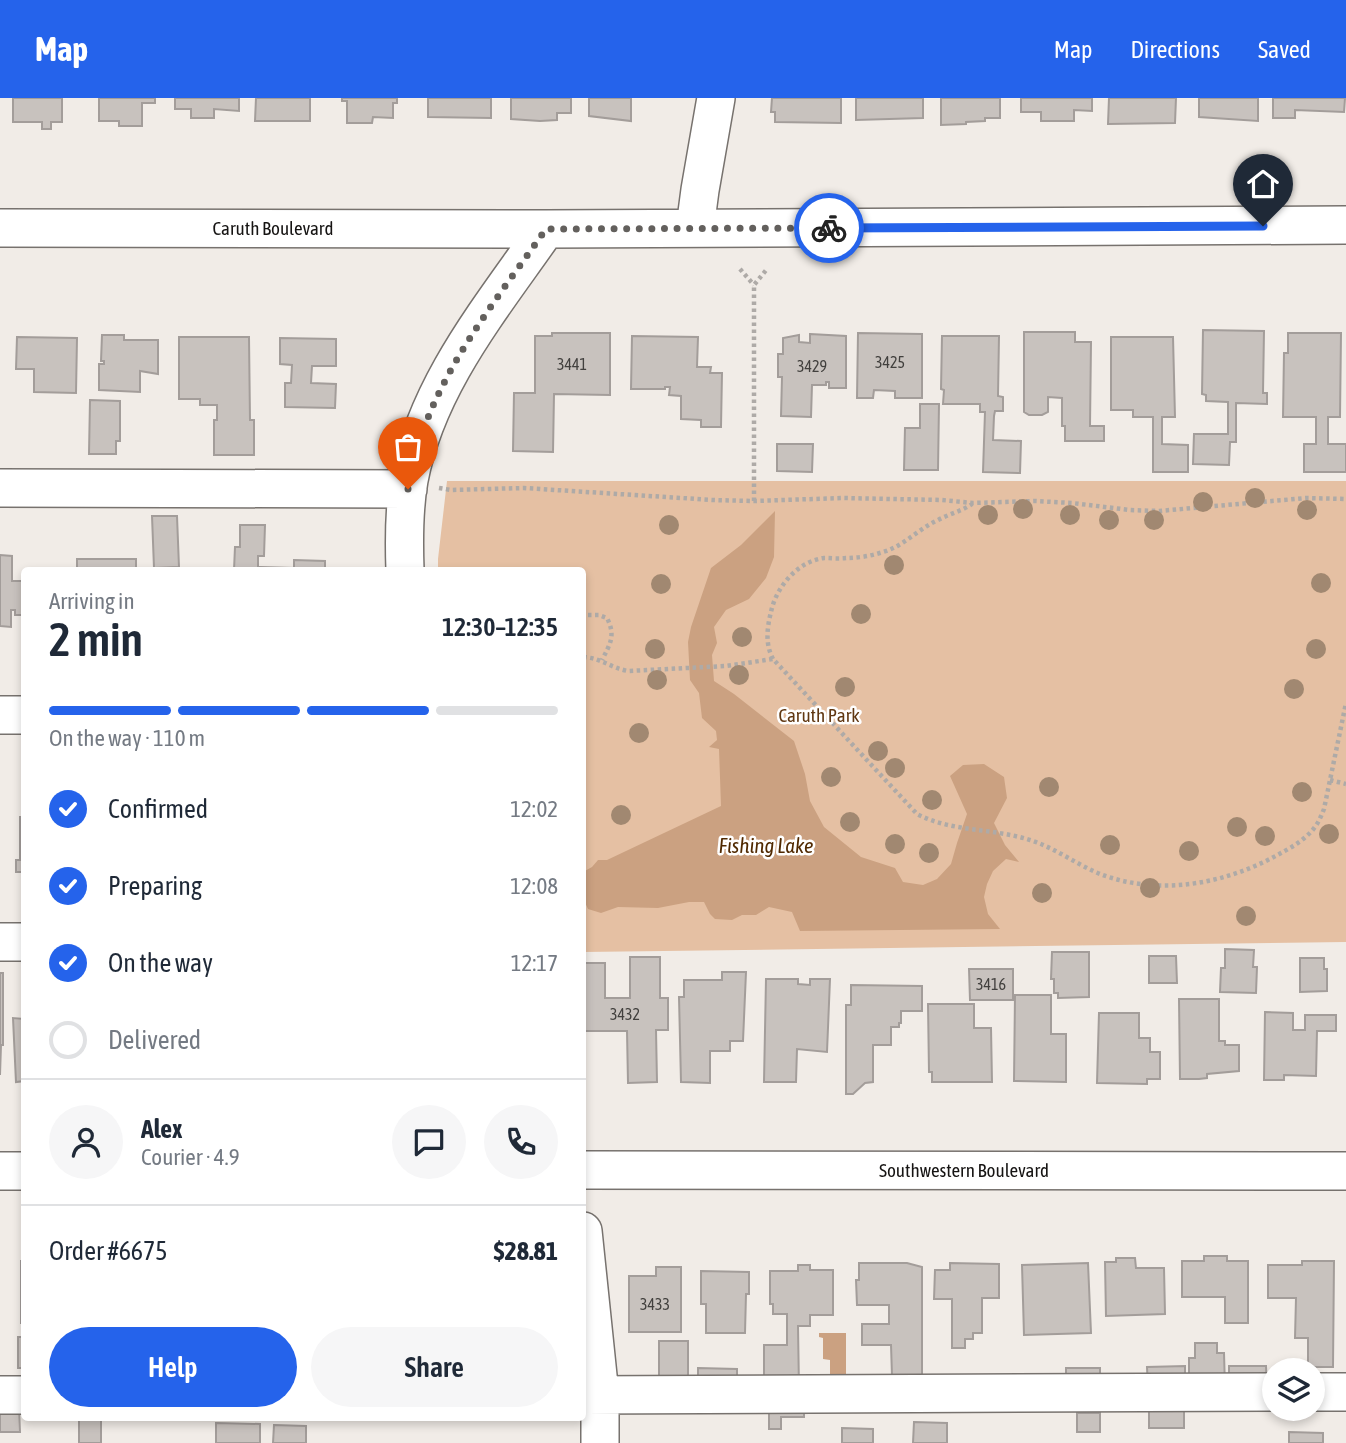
<!DOCTYPE html>
<html lang="en">
<head>
<meta charset="utf-8">
<style>
  body { margin:0; font-family:"Asap Condensed",sans-serif; background:#f6f6f7; color:#1f2937; height:100vh; display:flex; flex-direction:column; font-size:26px; white-space:nowrap }
  * { box-sizing:border-box; margin:0 }
  p { font-size:23px; color:#747a83 }
  .icon { flex:none; width:38px; height:38px; fill:none; stroke:currentColor; stroke-width:2; stroke-linecap:round; stroke-linejoin:round }
  .map { position:relative; flex:1; overflow:hidden }
  .details { position:absolute; left:21px; top:469px; width:565px; height:854px; display:flex; flex-direction:column; background:#fff; border-radius:7px; box-shadow:0 4px 10px #0003 }
  .details>* { flex:none }
  .controls { position:absolute; left:1262px; top:1260px; display:grid; gap:14px }
  .controls a { display:grid; place-items:center; width:63px; height:63px; border-radius:50%; background:#fff; box-shadow:0 4px 10px #0003; font-size:35px }
  .pin { position:absolute; display:grid; place-items:center; width:60px; height:60px; color:#fff; margin:-72px -30px; border-radius:50% 50% 50% 0; rotate:-45deg; box-shadow:0 0 7px #0007 }
  .pin .icon { rotate:45deg }
  .courier { position:absolute; display:grid; place-items:center; width:70px; height:70px; margin:-35px; border:5px solid #2563eb; border-radius:50%; background:#fff; color:#222; box-shadow:0 2px 9px #0007 }
  .head em { font-style:normal; font-weight:600 }
  .head div { display:flex; flex-direction:column-reverse }
  .head { display:flex; align-items:center; justify-content:space-between; height:119px; padding:0 28px }
  h1 { font-size:46px; font-weight:600; line-height:52px }
  .bar { display:grid; grid-template-columns:repeat(4,1fr); gap:10px 7px; align-content:center; height:84px; padding:0 28px }
  .bar i { height:9px; border-radius:5px; background:#e0e1e3 }
  .bar .current { background:#2563eb }
  .bar p { grid-column:span 4 }
  .line { display:flex; align-items:center; gap:18px; padding:0 28px; border-top:2px solid #e0e1e3 }
  .line div { flex:1 }
  .round { display:grid; place-items:center; flex:none; width:74px; height:74px; border-radius:37px; background:#f6f6f7 }
  ol { padding:0 28px; list-style:none }
  li { display:flex; align-items:center; gap:21px; height:77px }
  li p { margin-inline-start:auto }
  li .icon { padding:7px; border-radius:50%; background:#2563eb; color:#fff; stroke-width:4 }
  li:last-child { color:#747a83 }
  li i { width:38px; height:38px; border:4px solid #e0e1e3; border-radius:50% }
  .primary-button { display:flex; gap:14px; margin-top:auto; padding:14px 28px }
  .primary-button a { flex:1; height:80px; border-radius:42px; background:#2563eb; color:#fff; font-size:28px; font-weight:600; line-height:80px; text-align:center }
  .primary-button a+a { background:#f6f6f7; color:#1f2937 }
  header { display:flex; align-items:center; gap:42px; box-sizing:border-box; height:98px; padding:0 35px; background:#2563eb; color:#fff }
  header strong { font-size:33px }
  nav { display:flex; gap:38px; margin-inline-start:auto; font-size:24px }
  .map>svg:first-child { display:block }
  .green { fill:#e5c0a3 }
  .water { fill:#cba181 }
  .building { fill:#c8c2be; stroke:#a39d9a; stroke-width:2 }
  .lines { fill:none; stroke-linecap:round; stroke-linejoin:round }
  .minor-casing { stroke:#77726e; stroke-width:40 }
  .path { stroke:#aeaaa7; stroke-width:4.5; stroke-dasharray:3.5 3.5; stroke-linecap:butt }
  .minor { stroke:#fff; stroke-width:37 }
  .tree { fill:#a18871 }
  .done { stroke:#63605d; stroke-width:7; stroke-dasharray:0 12.6 }
  .route { stroke:#2563eb; stroke-width:9 }
  .labels { text-anchor:middle; stroke-width:5; stroke-linejoin:round; paint-order:stroke }
  .number-label { font-size:16px; fill:#42403e }
  .street-label { font-size:19px; fill:#161413; stroke:#fff }
  .park-label { font-size:19px; fill:#603711; stroke:#fff }
  .water-label { font-size:21px; font-style:italic; fill:#502900; stroke:#fff }
</style>
</head>
<body>
<header>
<strong>Map</strong>
<nav><a>Map</a><a>Directions</a><a>Saved</a></nav>
</header>
<div class="map">
<svg width="1346" height="1345" viewBox="0 0 1346 1345">
  <rect width="100%" height="100%" fill="#f1ece7"/>
  <!-- green -->
  <path class="green" d="M447,383H1346V844L583,854V472H438V461Z"/>
  <!-- water -->
  <path class="water" d="M775,413L774,459L766,480L749,501L726,512L714,529L717,545L712,557L714,583L734,596L794,643L805,676L810,703L824,729L861,759L895,770L903,784L923,787L937,781L951,766L957,745L967,716L950,678L963,667L984,666L1004,679L1007,700L994,725L1005,747L1019,764L1006,761L993,773L987,786L984,799L988,816L1000,831L800,833L792,814L769,809L756,817H742L732,822L715,821L710,816L704,804H689L658,810L618,809L601,815L588,811L583,800V774L592,769L598,762H607L721,708L719,651L709,649L717,642L716,633L702,620L699,595L690,582L688,544L691,529L711,470L741,447Z
    M819,1235H846V1280H830V1262L823,1261V1240L819,1239Z"/>
  <!-- building -->
  <path class="building" d="M13,0H62V24H51V31H42V24H13Z
    M99,0H155V5H142V28H119V23H99Z
    M175,0H239V13L214,11V20H191V11H175Z
    M256,0H310V23H255Z
    M342,0H397V5H393V20L373,19L372,25H347V3H342Z
    M428,0H491V20L428,19Z
    M511,0H571V15H557V22L540,23L511,21Z
    M589,0H631V23L589,18Z
    M772,0H841V25L775,24V14H771Z
    M856,0H923V20L856,22Z
    M941,0H1000V20H985V23L966,24V26L941,27Z
    M1021,0H1092V13L1074,12V23H1041V14H1021Z
    M1109,0H1176L1175,25L1108,26Z
    M1199,0H1258V23L1199,19Z
    M1273,0H1345L1344,14L1295,12V20H1273Z
    M1203,232L1264,233L1263,295H1267V306L1236,305V344H1230L1229,367L1193,366L1194,336H1228V304L1206,303V297L1202,296Z
    M1024,234H1075V244H1091L1090,328H1104V343H1065V328H1062V300L1048,299V314L1042,317H1029L1024,314Z
    M552,235H610V297L554,296L553,354L513,353L514,295H535V238H552Z
    M858,235L922,236V300H895V293L874,292L873,300H857Z
    M1288,235H1341L1340,319H1328V346H1346V374H1304V346H1316V319H1283L1284,255H1288Z
    M810,236L846,238V290H829V284H826V287H812L811,319L781,318L782,279H778V256H783V240L799,237V244L810,245Z
    M102,237H124V242H158V276L140,273V294L99,292V266H104V263H101Z
    M632,238L698,239L697,269H711L710,275H722L721,329H701V322L681,321V298L669,297L670,289H665V291H631Z
    M942,238H999L998,298L1003,299V313H995L994,318L993,342L1021,343L1020,375L983,374L985,314H980V306H943L944,292L941,291Z
    M17,239L77,240L76,295L34,294V271H16Z
    M179,239H249L250,322H254V357H214V322H217V307H200V301H179Z
    M1111,239H1173L1175,319H1162V346L1188,347V374H1153V319H1133V312H1111Z
    M280,240L336,241V268H312L311,285L336,286L335,310L285,309V285H291L292,267L280,266Z
    M90,302L120,303V343H116V356H89Z
    M920,306H939L938,372H904L905,330H920Z
    M777,346H813L812,374L777,373Z
    M152,418H177L179,469L154,470Z
    M240,427H265L264,458H258V472H234L235,449H240Z
    M0,457L12,458V483H24L23,517H15V512H11V529L0,528Z
    M77,461H136V472H77Z
    M294,462L325,463V472H260V469L294,470Z
    M20,719H24V774H16V762H20Z
    M1225,851L1254,852L1253,869H1257L1256,895L1220,894L1221,870H1225Z
    M1052,854H1089V899L1058,900V895H1054V881H1051Z
    M1149,858H1176L1177,885H1149Z
    M630,859H660V900H668V932H656L657,984L628,985L627,933H583V865H605V900H630Z
    M1300,860H1324V871H1327V893L1300,894Z
    M969,871H1013V902H970Z
    M722,874H746L743,943H730V953H710V985L681,984L679,899H684V882H722Z
    M0,875H3V947H1L0,977Z
    M766,881H798V886L810,887V881H830L827,954L797,951L796,984H764Z
    M851,887L922,888V913H901V925H899V929H891V947H873V984L865,985L853,996H846V907H851Z
    M1015,897H1051V936H1066V984L1014,983Z
    M1179,901H1219V943H1225V947H1239V973L1207,976V980L1199,981H1180Z
    M928,906H974V930H991L992,984H932V974H929Z
    M24,907V983L16,984L13,920L24,921Z
    M1265,914L1293,915V932H1305V917H1336V933H1317L1316,978L1284,977V982H1264Z
    M1099,915H1139V940H1150V954H1160V981H1147V986L1097,985Z
    M1204,1158H1227V1163H1248V1225H1225V1199H1182V1163H1204Z
    M1116,1160H1135L1136,1170H1164L1165,1216L1106,1218L1105,1164H1116Z
    M21,1163H24V1225H21Z
    M1302,1163H1334L1333,1269H1308V1240H1295L1296,1200H1268V1167H1302Z
    M859,1165H907L922,1169V1278H892L891,1247H862V1226H889V1207H857L856,1182H859Z
    M950,1165L999,1166V1200H982V1235H973V1241H965V1250H952V1201H934L935,1172H950Z
    M1088,1165L1091,1235L1024,1237L1022,1167Z
    M798,1167H810V1172H833V1217H810V1228H798L799,1291H764V1247H787V1216H773V1206H770V1173H798Z
    M656,1169H681V1234H629V1178H656Z
    M701,1173L749,1174V1196H746L745,1235H706V1206H701Z
    M18,1239H24V1270H18Z
    M659,1243H688V1286H659Z
    M1195,1245H1217V1255H1224L1225,1289H1189V1260H1195Z
    M1185,1268V1293H1148L1147,1269Z
    M1229,1268H1266L1267,1290L1229,1291Z
    M698,1270L737,1271V1292L698,1291Z
    M1066,1270H1100V1294H1066Z
    M1149,1306H1184V1330H1149Z
    M769,1308H804V1319H781V1331H769Z
    M19,1309L20,1334H0V1310Z
    M1077,1315H1100V1334H1077Z
    M79,1320H101V1345H79Z
    M914,1324L947,1325V1345H913Z
    M216,1325L260,1326V1345H216Z
    M274,1327L306,1328V1345H273Z
    M842,1330L873,1331V1345H842Z
    M1289,1334L1323,1335V1345H1289Z"/>
  <g class="lines">
    <!-- minor casing -->
    <g class="minor-casing">
      <path id="minor" d="M0,130L546,131L1346,127
        M695,130L700,92L716,0
        M0,390L408,391
        M405,472C404,444 404,410 409,382C427,286 492,209 546,131
        M0,617H24
        M0,844H24
        M583,1072L1346,1073
        M0,1073H24
        M583,1133L600,1297V1345
        M1312,1294H1346
        M0,1297H24
        M583,1297L1274,1294"/>
    </g>
    <!-- path -->
    <path class="path" d="M740,171L754,187
      M439,390L451,392L524,390L713,402L754,403L843,400L942,402L973,405L1035,403L1072,405L1130,412L1159,413L1306,400L1346,401
      M754,403V187L767,171
      M588,517H599L607,520C616,538 610,546 602,562
      M583,559C601,560 611,570 628,573L726,568L773,561L917,716C951,734 993,730 1030,742C1059,751 1083,772 1112,780C1168,797 1230,784 1281,755C1294,748 1309,739 1317,726C1320,721 1322,716 1324,711L1346,605
      M773,561C765,546 767,530 771,514C776,489 798,463 824,460C831,460 839,461 846,460C858,460 871,458 883,454C904,448 918,431 938,422C949,416 962,413 972,406
      M1330,682L1346,686"/>
    <!-- minor -->
    <use href="#minor" class="minor"/>
  </g>
  <!-- trees -->
  <g class="tree">
    <circle cx="1255" cy="400" r="10"/>
    <circle cx="1203" cy="404" r="10"/>
    <circle cx="1023" cy="411" r="10"/>
    <circle cx="1307" cy="412" r="10"/>
    <circle cx="988" cy="417" r="10"/>
    <circle cx="1070" cy="417" r="10"/>
    <circle cx="1109" cy="422" r="10"/>
    <circle cx="1154" cy="422" r="10"/>
    <circle cx="669" cy="427" r="10"/>
    <circle cx="894" cy="467" r="10"/>
    <circle cx="1321" cy="485" r="10"/>
    <circle cx="661" cy="486" r="10"/>
    <circle cx="861" cy="516" r="10"/>
    <circle cx="742" cy="539" r="10"/>
    <circle cx="655" cy="551" r="10"/>
    <circle cx="1316" cy="551" r="10"/>
    <circle cx="739" cy="577" r="10"/>
    <circle cx="657" cy="582" r="10"/>
    <circle cx="845" cy="589" r="10"/>
    <circle cx="1294" cy="591" r="10"/>
    <circle cx="639" cy="635" r="10"/>
    <circle cx="878" cy="653" r="10"/>
    <circle cx="895" cy="670" r="10"/>
    <circle cx="831" cy="679" r="10"/>
    <circle cx="1049" cy="689" r="10"/>
    <circle cx="1302" cy="694" r="10"/>
    <circle cx="932" cy="702" r="10"/>
    <circle cx="621" cy="717" r="10"/>
    <circle cx="850" cy="724" r="10"/>
    <circle cx="1237" cy="729" r="10"/>
    <circle cx="1329" cy="736" r="10"/>
    <circle cx="1265" cy="738" r="10"/>
    <circle cx="895" cy="746" r="10"/>
    <circle cx="1110" cy="747" r="10"/>
    <circle cx="1189" cy="753" r="10"/>
    <circle cx="929" cy="755" r="10"/>
    <circle cx="1150" cy="790" r="10"/>
    <circle cx="1042" cy="795" r="10"/>
    <circle cx="1246" cy="818" r="10"/>
  </g>
  <g class="lines">
    <!-- done -->
    <path class="done" d="M408,391C423,291 490,211 546,131L829,130"/>
    <!-- route -->
    <path class="route" d="M829,130L1263,128"/>
  </g>
  <g class="labels">
    <!-- number labels -->
    <g class="number-label">
      <text x="890" y="270">3425</text>
      <text x="572" y="272">3441</text>
      <text x="812" y="274">3429</text>
      <text x="991" y="892">3416</text>
      <text x="625" y="922">3432</text>
      <text x="655" y="1212">3433</text>
    </g>
    <!-- street labels -->
    <g class="street-label">
      <text x="273" y="137">Caruth Boulevard</text>
      <text x="964" y="1079">Southwestern Boulevard</text>
    </g>
    <!-- park labels -->
    <g class="park-label">
      <text x="819" y="624">Caruth Park</text>
    </g>
    <!-- water labels -->
    <g class="water-label">
      <text x="766" y="755">Fishing Lake</text>
    </g>
  </g>
</svg>
<div class="controls">
<a><svg class="icon" aria-label="layers" viewBox="0 0 24 24"><path d="M12 4l9 5-9 5-9-5zM3 14l9 5 9-5"/></svg></a>
</div>
<div class="pin" style="left:408px;top:391px;background:#ea580c"><svg class="icon" aria-label="bag" viewBox="0 0 24 24"><path d="M5 8h14l-1 12H6zM9 8a3 3 0 0 1 6 0"/></svg></div>
<div class="pin" style="left:1263px;top:128px;background:#1f2937"><svg class="icon" aria-label="home" viewBox="0 0 24 24"><path d="M3 11l9-7 9 7M6 9v11h12V9"/></svg></div>
<div class="courier" style="left:829px;top:130px"><svg class="icon" aria-label="bike" viewBox="0 0 24 24"><circle cx="6" cy="16" r="4"/><circle cx="18" cy="16" r="4"/><path d="M6 16l4-8h5l3 8M10 8l3 8H6M13 5h3"/></svg></div>
<section class="details">
<div class="head"><div><h1>2 min</h1><p>Arriving in</p></div><em>12:30–12:35</em></div>
<div class="bar"><i class="current"></i><i class="current"></i><i class="current"></i><i></i><p>On the way · 110 m</p></div>
<ol>
<li><svg class="icon" aria-label="check" viewBox="0 0 24 24"><path d="M5 12l5 5 9-10"/></svg>Confirmed<p>12:02</p></li>
<li><svg class="icon" aria-label="check" viewBox="0 0 24 24"><path d="M5 12l5 5 9-10"/></svg>Preparing<p>12:08</p></li>
<li><svg class="icon" aria-label="check" viewBox="0 0 24 24"><path d="M5 12l5 5 9-10"/></svg>On the way<p>12:17</p></li>
<li><i></i>Delivered</li>
</ol>
<div class="line" style="height:126px"><a class="round"><svg class="icon" aria-label="person" viewBox="0 0 24 24"><circle cx="12" cy="8" r="4"/><path d="M4 21q1-7 8-7t8 7"/></svg></a><div><b>Alex</b><p>Courier · 4.9</p></div><a class="round"><svg class="icon" aria-label="chat" viewBox="0 0 24 24"><path d="M4 5h16v11H9l-5 4z"/></svg></a><a class="round"><svg class="icon" aria-label="phone" viewBox="0 0 24 24"><path d="M5 4h4l2 5-3 2q2 4 5 5l2-3 5 2v4C11 20 4 13 5 4z"/></svg></a></div>
<div class="line" style="height:91px"><div>Order #6675</div><b>$28.81</b></div>
<div class="primary-button"><a>Help</a><a>Share</a></div>
</section>
</div>
</body>
</html>
